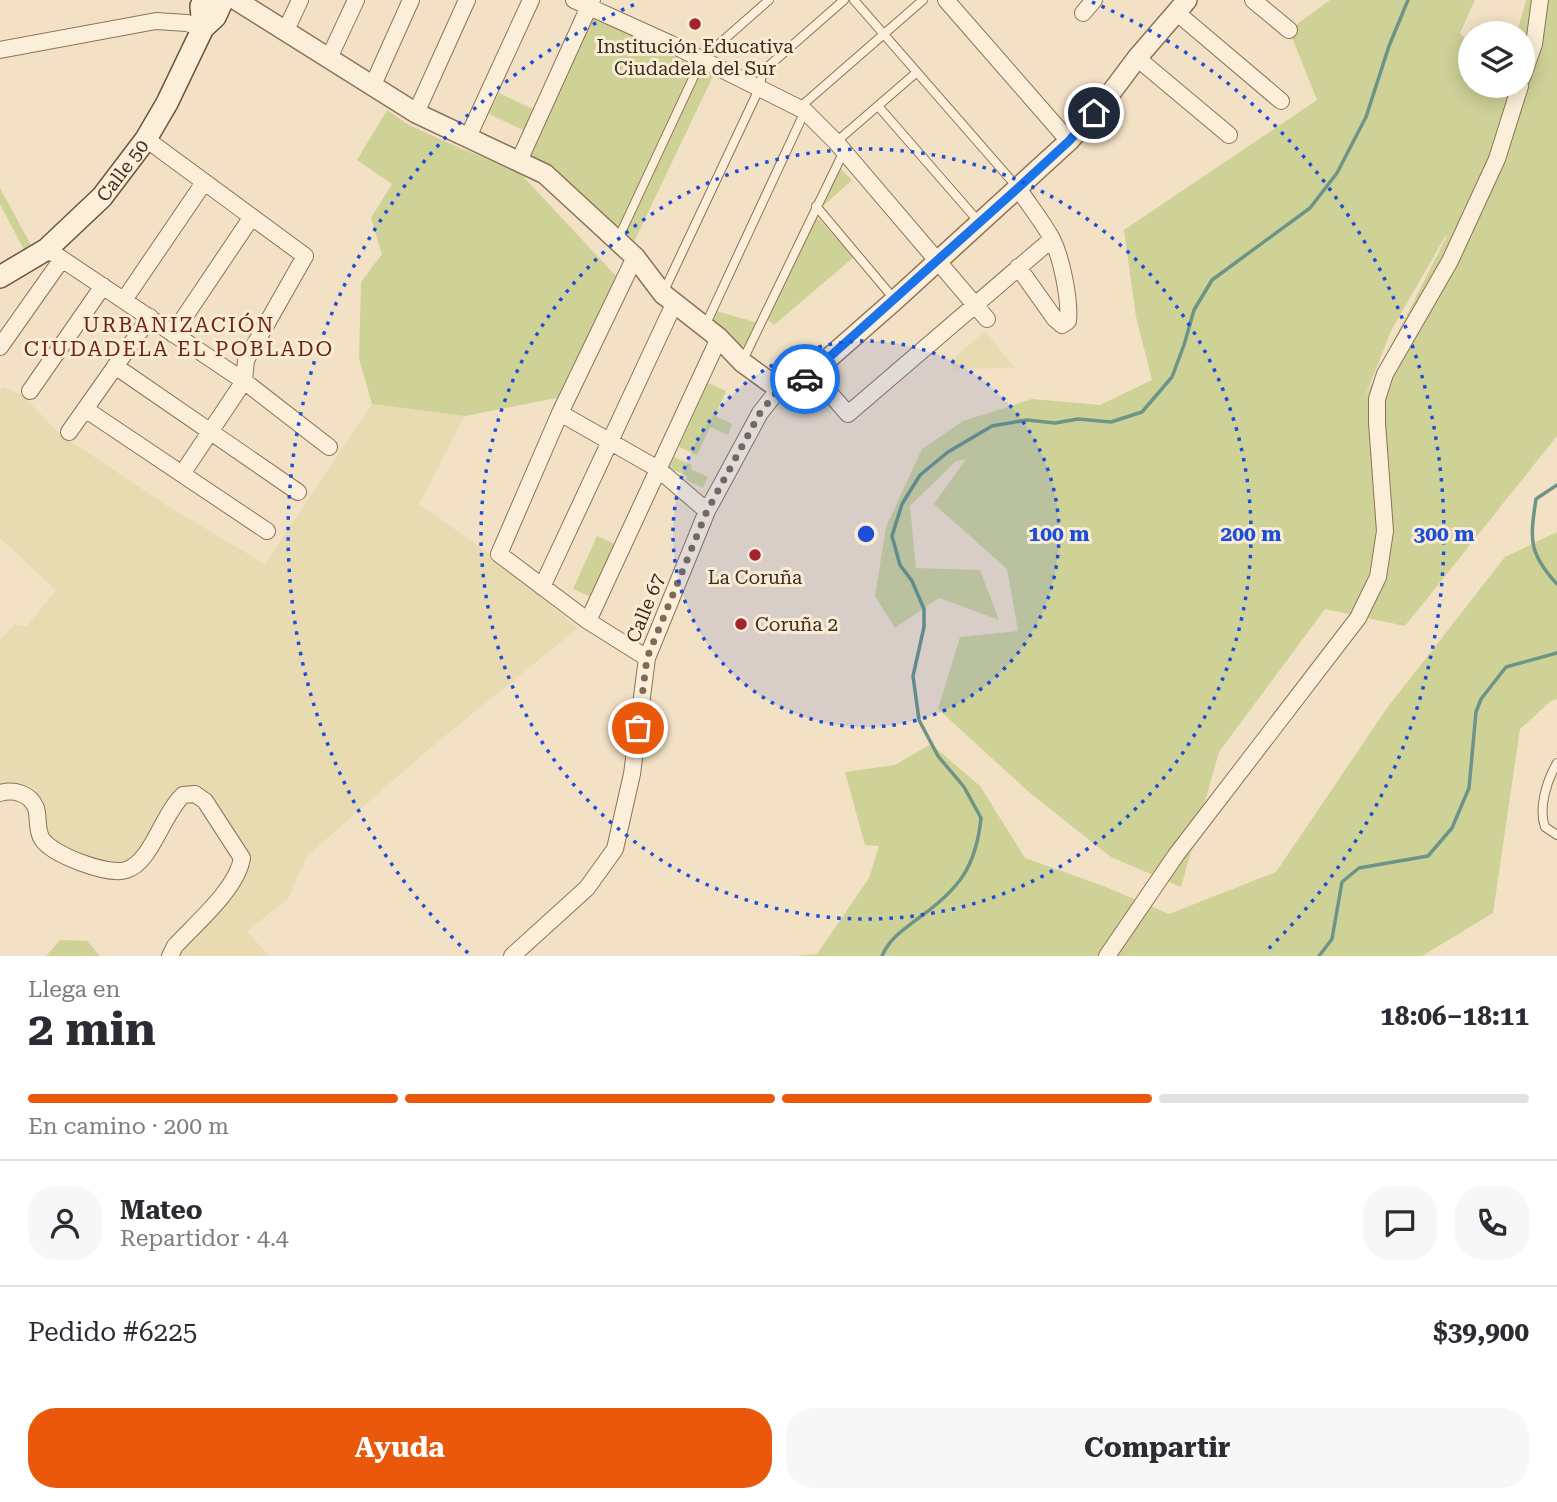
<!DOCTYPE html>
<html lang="es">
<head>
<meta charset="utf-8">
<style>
  body { margin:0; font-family:"Roboto Serif",serif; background:#f7f7f7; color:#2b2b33; height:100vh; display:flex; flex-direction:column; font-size:26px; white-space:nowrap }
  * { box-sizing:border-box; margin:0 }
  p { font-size:23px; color:#7c7c81 }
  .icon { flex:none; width:38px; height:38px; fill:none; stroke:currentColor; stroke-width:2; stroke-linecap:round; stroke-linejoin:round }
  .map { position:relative; height:956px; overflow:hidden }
  .panel { display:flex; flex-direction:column; background:#fff; flex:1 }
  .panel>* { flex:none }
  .buttons { position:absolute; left:1458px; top:21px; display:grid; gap:14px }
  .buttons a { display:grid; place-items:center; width:77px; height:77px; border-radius:50%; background:#fff; box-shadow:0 4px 18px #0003; font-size:35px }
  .pin { position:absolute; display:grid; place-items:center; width:60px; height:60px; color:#fff; margin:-30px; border:4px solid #fff; border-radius:50%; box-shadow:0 2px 7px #0007 }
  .courier { position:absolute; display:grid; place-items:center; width:70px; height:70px; margin:-35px; border:5px solid #1a73e8; border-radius:50%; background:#fff; color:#222; box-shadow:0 2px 9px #0007 }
  .overview em { font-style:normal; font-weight:700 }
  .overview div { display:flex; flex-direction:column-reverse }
  .overview { display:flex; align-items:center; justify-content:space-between; height:119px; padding:0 28px }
  h1 { font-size:46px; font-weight:700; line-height:52px }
  .bar { display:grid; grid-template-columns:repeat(4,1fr); gap:10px 7px; align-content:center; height:84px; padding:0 28px }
  .bar i { height:9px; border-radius:5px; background:#e1e1e2 }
  .bar .current { background:#ea580c }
  .bar p { grid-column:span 4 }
  .line { display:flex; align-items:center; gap:18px; padding:0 28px; border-top:2px solid #e1e1e2 }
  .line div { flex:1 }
  .round { display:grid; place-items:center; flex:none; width:74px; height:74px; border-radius:28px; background:#f7f7f7 }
  .button { display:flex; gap:14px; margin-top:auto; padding:14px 28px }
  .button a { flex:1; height:80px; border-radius:28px; background:#ea580c; color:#fff; font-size:28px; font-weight:700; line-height:80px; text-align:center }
  .button a+a { background:#f7f7f7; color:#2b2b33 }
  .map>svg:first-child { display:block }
  .farmland { fill:#e9dbb1 }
  .green { fill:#cfd297; fill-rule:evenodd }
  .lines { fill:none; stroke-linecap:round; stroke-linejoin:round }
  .stream { stroke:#6c9587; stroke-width:3.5 }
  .service-casing { stroke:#8f7159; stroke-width:10 }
  .minor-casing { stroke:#8f7159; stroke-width:18 }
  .tertiary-casing { stroke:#8f7159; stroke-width:22 }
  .secondary-casing { stroke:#71523c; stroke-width:24 }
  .service { stroke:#fcefd9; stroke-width:8 }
  .minor { stroke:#fcefd9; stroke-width:16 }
  .tertiary { stroke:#fcefd9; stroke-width:19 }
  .secondary { stroke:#fcefd9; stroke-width:21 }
  .done { stroke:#7d6b58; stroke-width:7; stroke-dasharray:0 12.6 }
  .route { stroke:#1a73e8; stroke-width:9 }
  .ring { fill:none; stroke:#1d4ed8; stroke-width:3.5; stroke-dasharray:3.5 7 }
  .poi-dot { fill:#a4232e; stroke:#f9ecd5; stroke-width:2.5 }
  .labels { text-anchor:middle; stroke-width:6; stroke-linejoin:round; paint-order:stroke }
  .poi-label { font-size:19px; fill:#3e2b1e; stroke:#f9ecd5 }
  .street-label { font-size:19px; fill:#3e2b1e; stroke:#f9ecd5 }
  .neighbourhood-label { font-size:21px; letter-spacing:2px; fill:#6f2519; stroke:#f9ecd5 }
  .centre { fill:#1d4ed8; stroke:#f9ecd5; stroke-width:3.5 }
  .ring-label { font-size:21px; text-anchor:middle; font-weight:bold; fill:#1d4ed8; stroke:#f9ecd5; stroke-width:6; stroke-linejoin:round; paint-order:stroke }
</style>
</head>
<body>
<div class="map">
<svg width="1557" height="956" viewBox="0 0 1557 956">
  <rect width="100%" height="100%" fill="#f2e1c5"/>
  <!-- farmland -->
  <path class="farmland" d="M985,331L1015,368L955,369L949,362Z
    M4,387L22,395L60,434L166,505L265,564L372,404L465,416L419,504L491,555L578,628L429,749L307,856L288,899L247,931L269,956H170L240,868L211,812L183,795L124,871L55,851L35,806L0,793V640L15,624L27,626L56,590L0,538V390Z"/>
  <!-- green -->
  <path class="green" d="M1330,0H1475L1460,33L1470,44V86H1522V33H1517L1526,0H1557V436L1405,626L1325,609L1219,752L1181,887L1111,857L1031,794L938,709L960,637L1018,631L1007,569L934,504L966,459L955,462L910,506L916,568L980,570L999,620L939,598L895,628L875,596L886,527L922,449L963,421L1032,399L1100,405L1152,380L1136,317L1124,230L1317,100L1289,30ZM1446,235L1447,236L1365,397L1391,331Z
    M590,16L715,72L632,246L530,154Z
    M499,93L535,110L525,131L489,114Z
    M387,110L409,125L462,149L518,171L617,277L557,398L465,416L372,404L359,358L361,282L382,254L371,218L392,184L357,160Z
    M839,167L852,180L822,207L820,205Z
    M0,188L32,247L25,252L0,204Z
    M816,216L854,257L774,325L767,319Z
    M716,311L758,323L748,344L742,346L712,323L711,320Z
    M708,383L726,391L715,416L732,424L728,435L710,427L697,455L679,447Z
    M674,457L692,465L691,469L708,477L703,488L686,480L687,476L669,468Z
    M1557,532V699L1551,701L1520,729L1493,913L1422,956H794L817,954L869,878L879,846L865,845L845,772L895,765L931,744L980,786L1025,858L1106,887L1169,914L1276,872L1387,708L1505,557Z
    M597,536L615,544L591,597L573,589Z
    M60,940L87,941L100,956H46Z"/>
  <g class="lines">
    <!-- stream -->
    <path class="stream" d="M1557,485L1536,499C1530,539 1528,553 1557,584
      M882,956C890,938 904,929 920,917C959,889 976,867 981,818L964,787L938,756L919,720L913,676L924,627V609L912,581L900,565L892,536L902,504L920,475L948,452L992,426L1027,420L1055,423L1078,419L1111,422L1142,412L1172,377L1184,345L1194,310L1212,280L1310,208L1337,173L1366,117L1389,46L1408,0
      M1319,956L1332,939L1342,882L1359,868L1428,856L1452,828L1469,788L1476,712L1481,699L1506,667L1557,653"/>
    <!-- service casing -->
    <g class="service-casing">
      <path id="service" d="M854,0L1018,188
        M878,106L979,222
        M799,108L923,0
        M836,142L917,72
        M816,206L895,300
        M618,239L702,59L769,0
        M663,293L759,89L763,71L844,0
        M705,326L805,111
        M743,360L844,151
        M1557,763C1547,780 1538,808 1545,827L1557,835"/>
    </g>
    <!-- minor casing -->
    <g class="minor-casing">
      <path id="minor" d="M574,0L671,44L805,111L836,142L987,319
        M946,0L1069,141
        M1253,0L1289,30
        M1176,12L1281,101
        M1083,13L1094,0
        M286,30L300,0
        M0,50L156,21L187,23L203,28
        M329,58L356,0
        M1137,58L1229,135
        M1522,78L1534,44L1540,0
        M372,87L411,0
        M416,113L467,0
        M468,137L531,0
        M146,139L305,256L246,360L244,381L182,474
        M519,161L592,0
        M47,249L244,381L329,447
        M635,257L560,413L499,554L588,621L647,658
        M1018,267L1055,319L1062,325L1068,321C1070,300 1062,259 1052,239C1043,222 1029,205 1018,188
        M124,300L203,184
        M173,334L251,218
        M0,347L62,259
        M115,366L298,492
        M812,373L848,414L1052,239
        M30,391L103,286
        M85,409L267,531
        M560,413L658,469L707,511
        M69,432L150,317
        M542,587L675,302
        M588,621L719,338
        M0,793C13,789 30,793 36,808C39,818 36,830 42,839C52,855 109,876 126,870C151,863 162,815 183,795L195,794L205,801L242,858C237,889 196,923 175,946L170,956
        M512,956L587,888L615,849L632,774L647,658L707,511L760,413L779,389
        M1107,956L1176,855L1358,618L1378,577L1385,531L1377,423V399L1385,374L1450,261L1497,159L1520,86"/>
    </g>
    <!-- tertiary casing -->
    <g class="tertiary-casing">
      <path id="tertiary" d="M236,0L416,113L545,174L635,257L663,294L719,338L742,362L779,389L804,380L895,300L1069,141L1107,98L1137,58L1187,0"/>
    </g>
    <!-- secondary casing -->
    <g class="secondary-casing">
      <g id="secondary">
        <path d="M203,28L201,6L205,0"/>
        <path id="s1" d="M0,277L47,249L102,197L146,139L167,103L203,28L215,17L223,0"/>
      </g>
    </g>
    <!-- service -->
    <use href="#service" class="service"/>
    <!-- minor -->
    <use href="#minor" class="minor"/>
    <!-- tertiary -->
    <use href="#tertiary" class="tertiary"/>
    <!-- secondary -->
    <use href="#secondary" class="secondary"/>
  </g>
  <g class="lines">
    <!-- done -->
    <path class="done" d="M638,728L647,658L707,511L760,413L779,389L805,379"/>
    <!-- route -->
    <path class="route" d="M805,379L1018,188L1069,141L1094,113"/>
  </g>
  <!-- distance rings -->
  <circle cx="866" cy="534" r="193" fill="#1d4ed8" fill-opacity=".12"/>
  <g class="ring">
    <circle cx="866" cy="534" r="193"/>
    <circle cx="866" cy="534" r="385"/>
    <path d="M468 953A578 578 0 0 1 640 2M1092 2A578 578 0 0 1 1264 953"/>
  </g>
  <!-- markers -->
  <g class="poi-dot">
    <circle cx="695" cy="24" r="7"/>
    <circle cx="755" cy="555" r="7"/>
    <circle cx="741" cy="624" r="7"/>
  </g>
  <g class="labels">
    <!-- poi labels -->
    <g class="poi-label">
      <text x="695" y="53">Institución Educativa<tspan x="695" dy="22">Ciudadela del Sur</tspan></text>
      <text x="755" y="584">La Coruña</text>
      <text x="755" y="631" text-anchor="start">Coruña 2</text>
    </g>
    <!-- street labels -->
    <g class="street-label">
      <text dy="7" stroke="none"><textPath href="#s1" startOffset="164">Calle 50</textPath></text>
      <text transform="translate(645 608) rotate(-68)" y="7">Calle 67</text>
    </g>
    <!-- neighbourhood labels -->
    <g class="neighbourhood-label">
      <text x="179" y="332">URBANIZACIÓN<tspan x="179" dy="24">CIUDADELA EL POBLADO</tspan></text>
    </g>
  </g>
  <circle cx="866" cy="534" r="10" class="centre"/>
  <g class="ring-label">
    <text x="1059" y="541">100 m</text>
    <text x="1251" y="541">200 m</text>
    <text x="1444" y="541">300 m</text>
  </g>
</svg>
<div class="buttons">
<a><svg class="icon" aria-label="layers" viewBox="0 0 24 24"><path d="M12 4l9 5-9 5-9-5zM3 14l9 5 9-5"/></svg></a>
</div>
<div class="pin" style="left:638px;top:728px;background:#ea580c"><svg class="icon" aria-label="bag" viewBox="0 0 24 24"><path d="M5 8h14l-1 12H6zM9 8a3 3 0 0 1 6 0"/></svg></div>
<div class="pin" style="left:1094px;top:113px;background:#1f2937"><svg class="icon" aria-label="home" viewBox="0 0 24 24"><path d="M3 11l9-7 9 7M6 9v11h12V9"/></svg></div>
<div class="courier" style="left:805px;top:379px"><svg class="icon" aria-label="car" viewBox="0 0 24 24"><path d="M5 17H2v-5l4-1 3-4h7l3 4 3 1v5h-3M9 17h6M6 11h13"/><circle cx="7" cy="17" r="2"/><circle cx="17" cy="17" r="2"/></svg></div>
</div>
<section class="panel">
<div class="overview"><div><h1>2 min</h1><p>Llega en</p></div><em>18:06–18:11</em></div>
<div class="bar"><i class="current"></i><i class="current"></i><i class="current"></i><i></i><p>En camino · 200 m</p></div>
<div class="line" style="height:126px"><a class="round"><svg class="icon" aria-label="person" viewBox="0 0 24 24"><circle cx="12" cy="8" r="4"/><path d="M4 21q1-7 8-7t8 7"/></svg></a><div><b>Mateo</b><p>Repartidor · 4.4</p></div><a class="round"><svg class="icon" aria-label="chat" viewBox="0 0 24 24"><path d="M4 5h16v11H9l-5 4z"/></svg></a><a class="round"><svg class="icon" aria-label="phone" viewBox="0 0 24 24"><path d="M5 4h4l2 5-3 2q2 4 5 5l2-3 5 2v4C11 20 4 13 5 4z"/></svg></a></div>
<div class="line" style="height:91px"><div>Pedido #6225</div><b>$39,900</b></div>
<div class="button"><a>Ayuda</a><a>Compartir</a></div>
</section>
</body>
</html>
